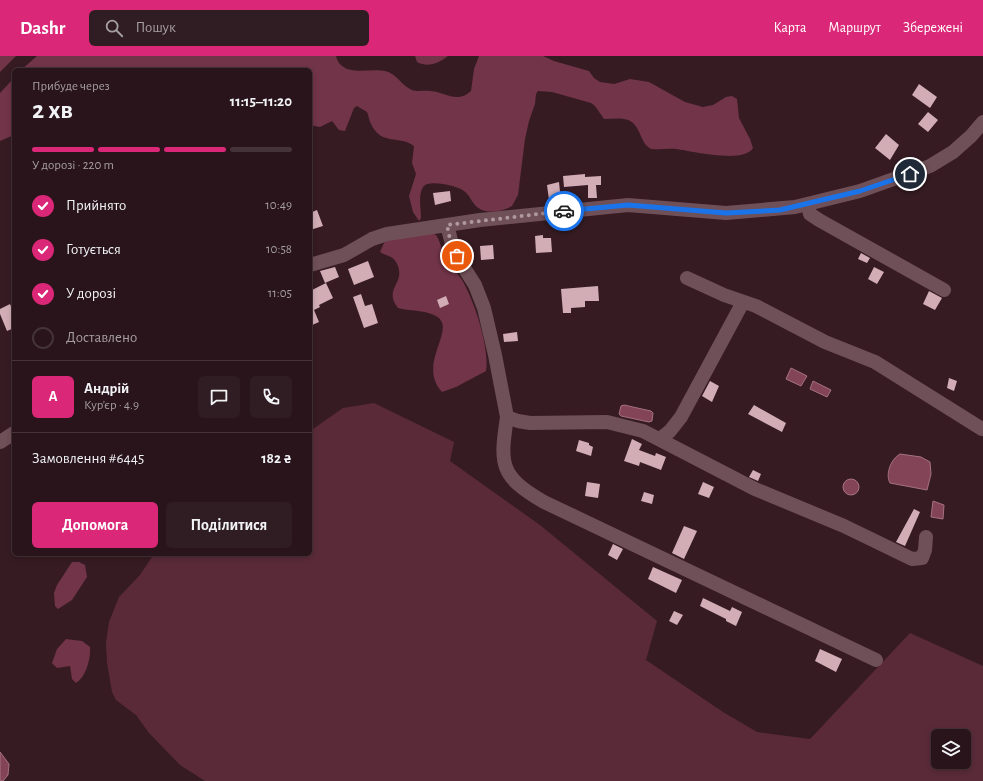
<!DOCTYPE html>
<html lang="uk">
<head>
<meta charset="utf-8">
<style>
  body { margin:0; font-family:"Alegreya Sans",sans-serif; background:#301d23; color:#f1f3f6; height:100vh; display:flex; flex-direction:column; font-size:15px; white-space:nowrap }
  * { box-sizing:border-box; margin:0 }
  p { font-size:13px; color:#a59ea2 }
  .icon { flex:none; width:22px; height:22px; fill:none; stroke:currentColor; stroke-width:2; stroke-linecap:round; stroke-linejoin:round }
  .map { position:relative; flex:1; overflow:hidden }
  .sheet { position:absolute; left:12px; top:12px; width:300px; height:488px; display:flex; flex-direction:column; background:#28141a; border-radius:6px; box-shadow:0 2px 6px #0003,0 0 0 1px #443339 }
  .sheet>* { flex:none }
  .fabs { position:absolute; left:931px; top:673px; display:grid; gap:8px }
  .fabs a { display:grid; place-items:center; width:40px; height:40px; border-radius:6px; background:#28141a; box-shadow:0 2px 6px #0003,0 0 0 1px #443339; font-size:20px }
  .pin { position:absolute; display:grid; place-items:center; width:34px; height:34px; color:#fff; margin:-17px; border:2px solid #fff; border-radius:50%; box-shadow:0 1px 4px #0007 }
  .courier { position:absolute; display:grid; place-items:center; width:40px; height:40px; margin:-20px; border:3px solid #1a73e8; border-radius:50%; background:#fff; color:#222; box-shadow:0 1px 5px #0007 }
  .summary em { font-style:normal; font-weight:600 }
  .summary div { display:flex; flex-direction:column-reverse }
  .summary { display:flex; align-items:center; justify-content:space-between; height:68px; padding:0 20px }
  h1 { font-size:26px; font-weight:600; line-height:30px }
  .bar { display:grid; grid-template-columns:repeat(4,1fr); gap:6px 4px; align-content:center; height:48px; padding:0 20px }
  .bar i { height:5px; border-radius:3px; background:#443339 }
  .bar .selected { background:#db2777 }
  .bar p { grid-column:span 4 }
  .line { display:flex; align-items:center; gap:10px; padding:0 20px; border-top:1px solid #443339 }
  .line div { flex:1 }
  .round { display:grid; place-items:center; flex:none; width:42px; height:42px; border-radius:6px; background:#301d23 }
  ol { padding:0 20px; list-style:none }
  li { display:flex; align-items:center; gap:12px; height:44px }
  li p { margin-inline-start:auto }
  li .icon { padding:4px; border-radius:50%; background:#db2777; color:#fff; stroke-width:4 }
  li:last-child { color:#a59ea2 }
  li i { width:22px; height:22px; border:2px solid #443339; border-radius:50% }
  .primary-button { display:flex; gap:8px; margin-top:auto; padding:8px 20px }
  .primary-button a { flex:1; height:46px; border-radius:6px; background:#db2777; color:#fff; font-size:16px; font-weight:600; line-height:46px; text-align:center }
  .primary-button a+a { background:#301d23; color:#f1f3f6 }
  header { display:flex; align-items:center; gap:24px; box-sizing:border-box; height:56px; padding:0 20px; background:#db2777; color:#fff }
  header strong { font-size:19px }
  nav { display:flex; gap:22px; margin-inline-start:auto; font-size:14px }
  .search { width:280px; height:36px; background:#301d23; display:flex; align-items:center; gap:10px; box-sizing:border-box; padding:0 14px; border-radius:6px; color:#a59ea2; font-size:15px }
  .map>svg:first-child { display:block }
  .green { fill:#5a2a39; fill-rule:evenodd }
  .forest { fill:#713448 }
  .water { fill:#844458; stroke:#a47281 }
  .building { fill:#d2adb6 }
  .lines { fill:none; stroke-linecap:round; stroke-linejoin:round }
  .minor { stroke:#705058; stroke-width:14 }
  .done { stroke:#af989e; stroke-width:4; stroke-dasharray:0 7.2 }
  .route { stroke:#1a73e8; stroke-width:5 }
</style>
</head>
<body>
<header>
<strong>Dashr</strong>
<div class="search"><svg class="icon" aria-label="search" viewBox="0 0 24 24"><circle cx="10" cy="10" r="6"/><path d="M15 15l6 6"/></svg>Пошук</div>
<nav><a>Карта</a><a>Маршрут</a><a>Збережені</a></nav>
</header>
<div class="map">
<svg width="983" height="725" viewBox="0 0 983 725">
  <rect width="100%" height="100%" fill="#361b23"/>
  <!-- green -->
  <path class="green" d="M374,347L454,386L450,405L540,469L657,565L646,604L723,656L757,676L810,683L910,577L983,610V725H205L180,709L149,677L136,659L116,644L112,636L107,607L106,587L109,566L119,541L140,519L154,498H310V375L343,352ZM938,680H964V706H938Z"/>
  <!-- forest -->
  <path class="forest" d="M0,0H16L0,16Z
    M37,0H336C341,22 371,12 385,15C396,17 402,30 412,34C418,36 425,34 431,35C445,36 457,48 471,35L474,13L479,0H543L554,5L589,15L594,22L600,26L614,28L630,23L649,26L685,46L703,51L713,49L726,41L732,40L737,43L739,62L750,83L753,92C744,108 691,95 676,93C668,92 660,94 651,93C638,86 642,66 624,63C618,62 611,63 604,63L595,50L591,47L552,36L538,35L536,38L535,48L529,65L525,83L518,139L512,150C504,155 488,158 480,153C472,149 471,140 464,135C457,130 429,123 423,131C418,139 421,153 421,162L419,165L413,156L409,140L416,118L412,107L414,90C400,79 381,90 371,68C369,65 369,60 367,56L357,50L354,52L345,75L339,74L332,65L320,71L310,69V14H21Z
    M415,0H448C439,7 428,12 417,6Z
    M14,22V79L0,85V37Z
    M431,177L436,179C441,186 441,194 445,202C450,210 457,216 462,224C474,244 490,292 486,315L456,331L442,336C415,306 461,271 434,259C424,254 409,255 398,252C382,232 408,227 396,206C392,199 385,200 380,196L384,187L389,183Z
    M72,506H79L85,509L87,521L72,544L58,553L55,550L54,537L57,529Z
    M66,583L82,585L90,591C91,602 86,621 76,627L72,623L70,610L57,612L52,607L57,593Z"/>
  <!-- water -->
  <path class="water" d="M791,312L807,320L801,330L786,323Z
    M813,325L831,334L827,341L810,333Z
    M624,349L651,355L653,357L652,365L649,366L621,360L619,358L621,350Z
    M900,398L921,401L930,406L931,418L927,434L890,427C885,418 891,403 900,398Z
    M843 431a8 8 0 1 1 16 0a8 8 0 1 1-16 0Z
    M933,445L944,449L943,463L931,461Z
    M0,696L9,708L8,719L3,725H0Z"/>
  <!-- building -->
  <path class="building" d="M919,28L937,41L930,52L912,39Z
    M928,56L938,64L928,76L918,68Z
    M886,78L899,89L890,104L875,92Z
    M585,118V121L601,120V129H596L597,142H588V129L564,131L563,120Z
    M559,126L561,145L549,144L547,129Z
    M450,135L451,145L435,149L433,137Z
    M317,154L323,170L310,174V157Z
    M543,179V182H551L552,196L536,197L535,180Z
    M493,189L494,203L481,204L480,190Z
    M861,197L870,202L867,207L858,203Z
    M368,205L374,221L354,229L348,213Z
    M335,211L339,221L325,227L320,215Z
    M874,211L884,216L877,228L868,223Z
    M326,227L333,242L319,249L320,251L314,254L319,266L310,270V229L312,234Z
    M598,230L599,245H585V251L571,252V257H563L561,233Z
    M929,235L942,242L935,254L923,248Z
    M361,238L365,250L372,248L378,267L364,272L353,241Z
    M446,240L449,248L440,252L437,244Z
    M10,248L14,258V272L7,275L0,258V253Z
    M517,276L518,285L504,286L503,278Z
    M949,322L957,325L954,335L947,332Z
    M710,325L719,330L712,346L702,340Z
    M754,349L786,367L782,376L748,358Z
    M632,383L642,388L639,394L655,400L656,397L666,401L661,414L640,406L639,410L624,405Z
    M579,384L589,387V389L593,391L591,400L576,395Z
    M753,414L761,418L758,425L749,421Z
    M587,426L600,428L598,442L585,440Z
    M703,426L714,431L709,442L698,438Z
    M644,436L654,439L652,448L641,445Z
    M914,453L920,456L905,490L896,486Z
    M684,470L697,475L684,503L672,497Z
    M613,488L623,493L617,504L608,499Z
    M653,511L682,524L676,537L648,523Z
    M703,542L730,555L732,551L742,556L736,570L726,565V563L700,550Z
    M674,555L683,559L677,569L669,565Z
    M820,593L842,603L836,616L815,605Z"/>
  <g class="lines">
    <!-- minor -->
    <path class="minor" d="M808,149L810,158L819,164L944,234
      M447,169L454,196L475,229L484,252L495,299L507,361L518,365L530,367L607,366L643,375L755,433L844,470L912,503L922,502L925,494L926,481
      M310,209L344,199L372,183L387,178L480,164L628,149L726,157L795,151L860,135L930,110L953,96L971,80L983,66
      M687,222L724,239L756,250L825,286L875,306L982,373
      M507,361C500,408 499,420 544,446L876,604
      M660,383L670,375L681,361L743,246
      M0,386L14,377"/>
  </g>
  <g class="lines">
    <!-- done -->
    <path class="done" d="M457,200L451,188L447,169L564,155"/>
    <!-- route -->
    <path class="route" d="M564,155L628,149L726,157L780,154L860,135L910,118"/>
  </g>
</svg>
<div class="fabs">
<a><svg class="icon" aria-label="layers" viewBox="0 0 24 24"><path d="M12 4l9 5-9 5-9-5zM3 14l9 5 9-5"/></svg></a>
</div>
<div class="pin" style="left:457px;top:200px;background:#ea580c"><svg class="icon" aria-label="bag" viewBox="0 0 24 24"><path d="M5 8h14l-1 12H6zM9 8a3 3 0 0 1 6 0"/></svg></div>
<div class="pin" style="left:910px;top:118px;background:#1f2937"><svg class="icon" aria-label="home" viewBox="0 0 24 24"><path d="M3 11l9-7 9 7M6 9v11h12V9"/></svg></div>
<div class="courier" style="left:564px;top:155px"><svg class="icon" aria-label="car" viewBox="0 0 24 24"><path d="M5 17H2v-5l4-1 3-4h7l3 4 3 1v5h-3M9 17h6M6 11h13"/><circle cx="7" cy="17" r="2"/><circle cx="17" cy="17" r="2"/></svg></div>
<section class="sheet">
<div class="summary"><div><h1>2 хв</h1><p>Прибуде через</p></div><em>11:15–11:20</em></div>
<div class="bar"><i class="selected"></i><i class="selected"></i><i class="selected"></i><i></i><p>У дорозі · 220 m</p></div>
<ol>
<li><svg class="icon" aria-label="check" viewBox="0 0 24 24"><path d="M5 12l5 5 9-10"/></svg>Прийнято<p>10:49</p></li>
<li><svg class="icon" aria-label="check" viewBox="0 0 24 24"><path d="M5 12l5 5 9-10"/></svg>Готується<p>10:58</p></li>
<li><svg class="icon" aria-label="check" viewBox="0 0 24 24"><path d="M5 12l5 5 9-10"/></svg>У дорозі<p>11:05</p></li>
<li><i></i>Доставлено</li>
</ol>
<div class="line" style="height:72px"><b class="round" style="background:#db2777;color:#fff">А</b><div><b>Андрій</b><p>Кур’єр · 4.9</p></div><a class="round"><svg class="icon" aria-label="chat" viewBox="0 0 24 24"><path d="M4 5h16v11H9l-5 4z"/></svg></a><a class="round"><svg class="icon" aria-label="phone" viewBox="0 0 24 24"><path d="M5 4h4l2 5-3 2q2 4 5 5l2-3 5 2v4C11 20 4 13 5 4z"/></svg></a></div>
<div class="line" style="height:52px"><div>Замовлення #6445</div><b>182 ₴</b></div>
<div class="primary-button"><a>Допомога</a><a>Поділитися</a></div>
</section>
</div>
</body>
</html>
